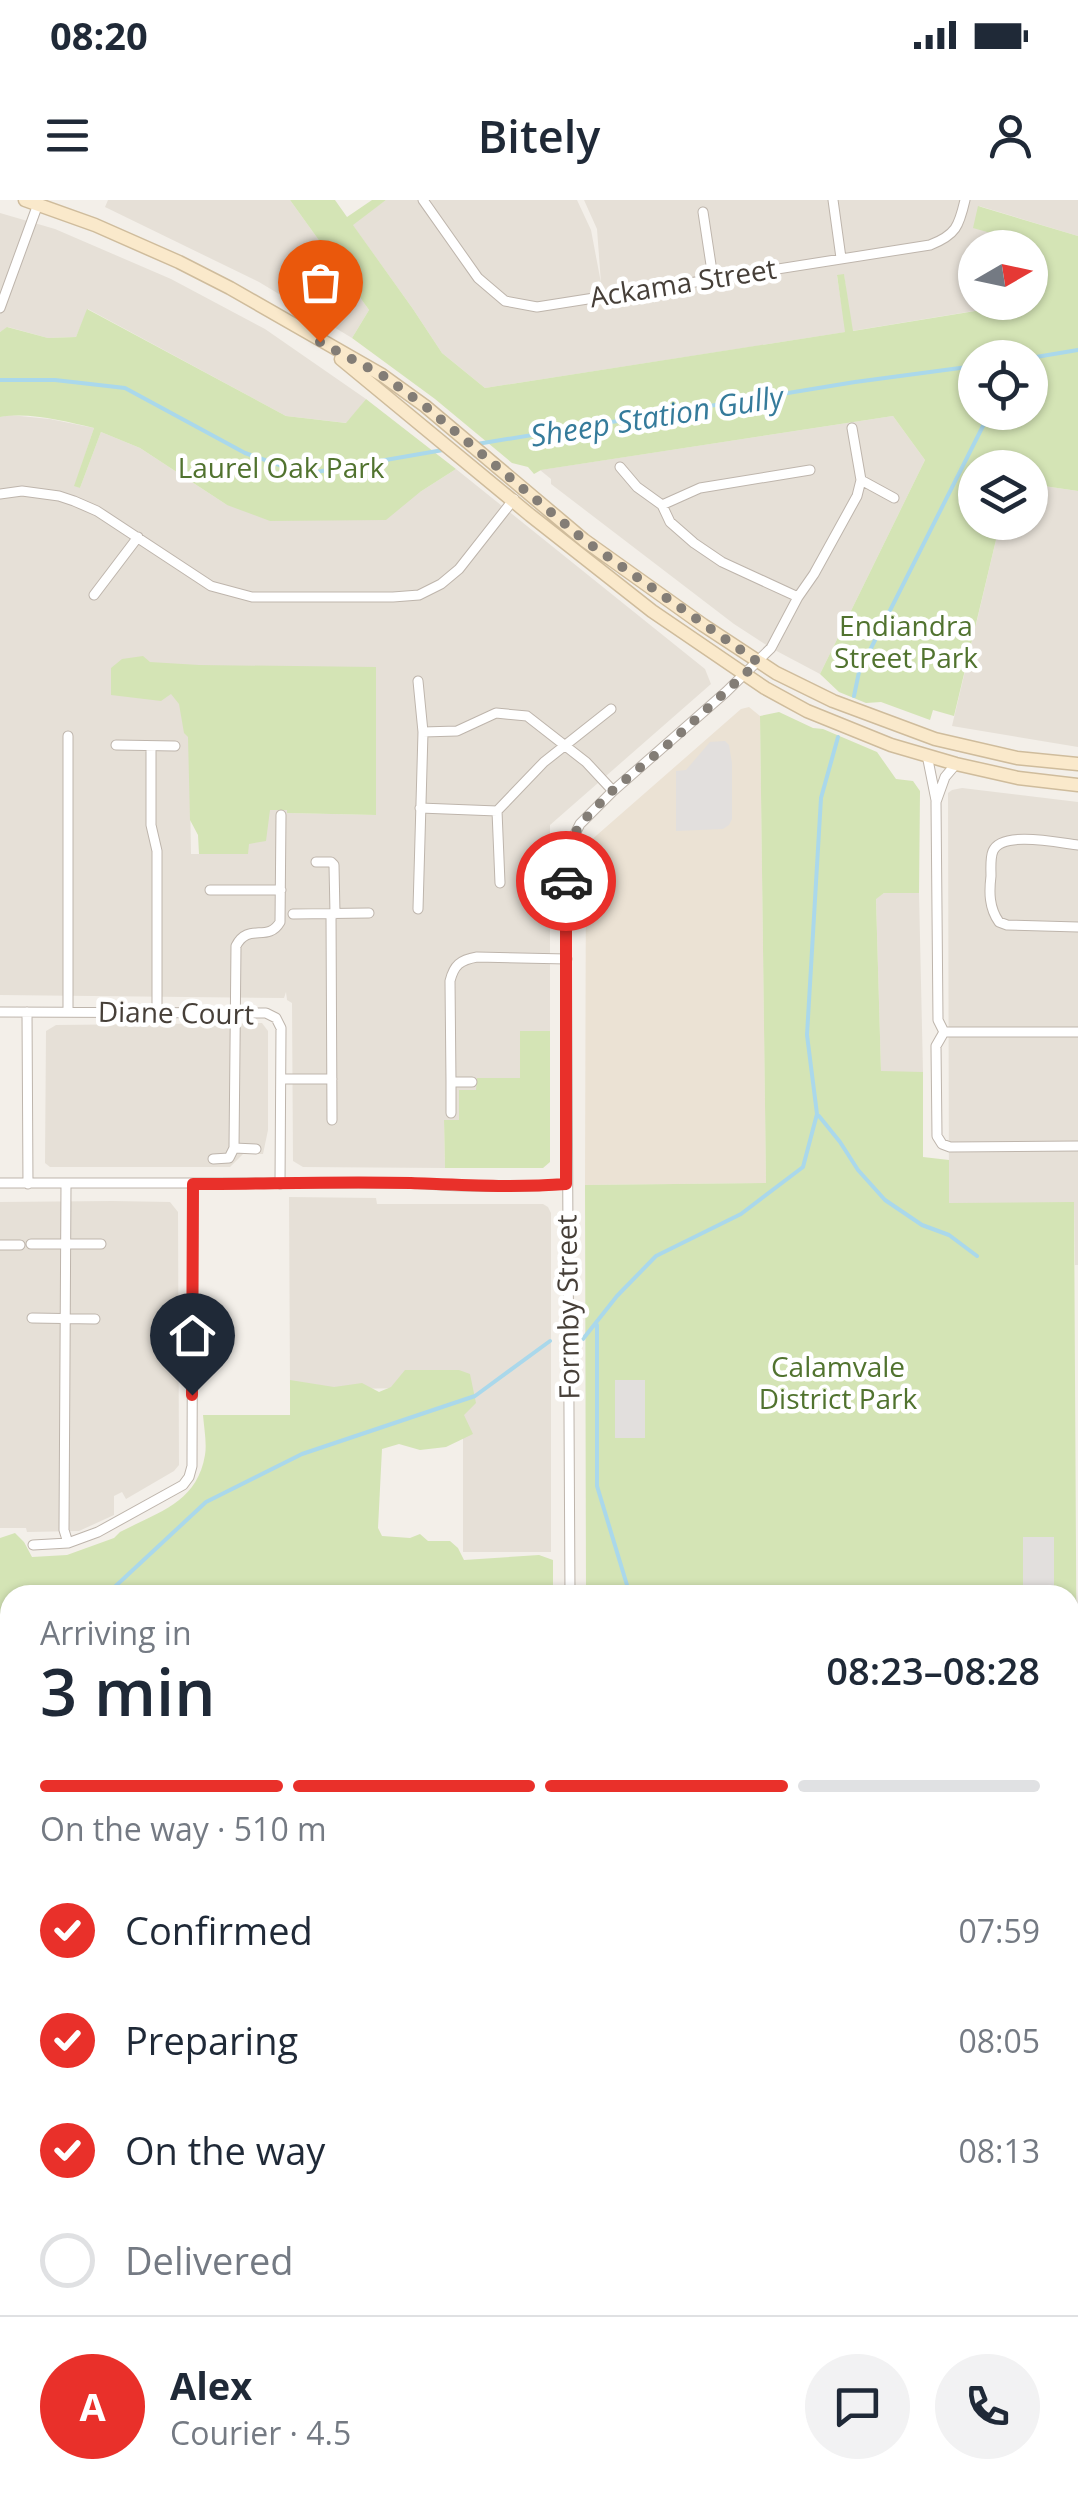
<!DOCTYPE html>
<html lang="en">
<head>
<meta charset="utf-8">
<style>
  body { margin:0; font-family:"Open Sans",sans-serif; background:#f2f2f3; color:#1f2937; height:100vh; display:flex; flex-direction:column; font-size:38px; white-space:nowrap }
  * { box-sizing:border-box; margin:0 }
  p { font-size:32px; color:#747a83 }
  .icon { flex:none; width:55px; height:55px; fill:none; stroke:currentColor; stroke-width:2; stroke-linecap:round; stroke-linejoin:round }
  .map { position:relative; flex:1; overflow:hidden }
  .drawer { position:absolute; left:0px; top:1385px; width:1080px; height:930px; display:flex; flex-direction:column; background:#fff; border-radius:30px 30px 0 0; box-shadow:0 2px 8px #0004 }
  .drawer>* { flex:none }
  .needle { width:65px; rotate:81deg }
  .controls { position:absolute; left:958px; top:30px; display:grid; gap:20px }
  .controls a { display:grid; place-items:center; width:90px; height:90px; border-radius:50%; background:#fff; box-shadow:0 2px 8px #0004; font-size:50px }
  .pin { position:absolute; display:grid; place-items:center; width:85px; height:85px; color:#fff; margin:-102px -42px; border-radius:50% 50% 50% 0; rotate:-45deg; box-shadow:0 0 10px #0007 }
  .pin .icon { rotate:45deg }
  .courier { position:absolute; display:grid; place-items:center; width:100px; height:100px; margin:-50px; border:8px solid #e9302a; border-radius:50%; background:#fff; color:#222; box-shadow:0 2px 12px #0007 }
  .overview em { font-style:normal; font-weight:600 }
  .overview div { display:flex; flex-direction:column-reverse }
  .overview { display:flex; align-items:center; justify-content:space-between; height:170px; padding:0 40px }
  h1 { font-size:65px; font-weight:600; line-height:75px }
  .bar { display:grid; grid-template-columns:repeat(4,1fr); gap:15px 10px; align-content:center; height:120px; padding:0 40px }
  .bar i { height:12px; border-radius:8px; background:#e0e1e3 }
  .bar .active { background:#e9302a }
  .bar p { grid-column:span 4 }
  .line { display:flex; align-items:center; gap:25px; padding:0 40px; border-top:2px solid #e0e1e3 }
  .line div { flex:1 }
  .round { display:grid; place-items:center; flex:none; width:105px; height:105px; border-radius:52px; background:#f2f2f3 }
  ol { padding:0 40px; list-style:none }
  li { display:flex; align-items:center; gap:30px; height:110px }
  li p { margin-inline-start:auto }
  li .icon { padding:10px; border-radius:50%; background:#e9302a; color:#fff; stroke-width:4 }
  li:last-child { color:#747a83 }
  li i { width:55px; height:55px; border:5px solid #e0e1e3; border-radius:50% }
  .status { display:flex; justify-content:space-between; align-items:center; height:70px; padding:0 50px; background:#fff; direction:ltr }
  .status svg { height:28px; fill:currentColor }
  header { display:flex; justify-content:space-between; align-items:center; height:130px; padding:0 40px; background:#fff; font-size:45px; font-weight:600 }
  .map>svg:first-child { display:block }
  .residential { fill:#e6e0d7; fill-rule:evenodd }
  .education { fill:#ebe2d4 }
  .green { fill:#d4e4b5; fill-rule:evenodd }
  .parking { fill:#e2dfdd }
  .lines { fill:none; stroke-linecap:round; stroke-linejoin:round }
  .stream { stroke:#aad8eb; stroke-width:4 }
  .street-casing { stroke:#beb5ac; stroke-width:11 }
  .secondary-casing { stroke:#cfbc9c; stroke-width:15 }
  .street { stroke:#fff; stroke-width:9 }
  .secondary { stroke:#fae9cb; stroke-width:12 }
  .done { stroke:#837d76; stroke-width:10; stroke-dasharray:0 18 }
  .route { stroke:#e9302a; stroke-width:12 }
  .labels { text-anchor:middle; stroke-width:9; stroke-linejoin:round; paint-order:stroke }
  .street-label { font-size:28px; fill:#463f38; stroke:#fff }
  .park-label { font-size:28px; fill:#51732f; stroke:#fff }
  .water-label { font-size:30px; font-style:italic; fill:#357b9b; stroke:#fff }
</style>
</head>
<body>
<div class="status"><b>08:20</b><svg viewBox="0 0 49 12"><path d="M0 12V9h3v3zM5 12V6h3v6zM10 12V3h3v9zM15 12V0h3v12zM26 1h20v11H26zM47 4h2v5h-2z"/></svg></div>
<header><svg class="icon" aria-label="menu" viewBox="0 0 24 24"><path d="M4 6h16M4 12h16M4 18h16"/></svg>Bitely<svg class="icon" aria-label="person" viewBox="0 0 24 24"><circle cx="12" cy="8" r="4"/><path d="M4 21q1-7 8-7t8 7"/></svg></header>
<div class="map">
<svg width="1078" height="2315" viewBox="0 0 1078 2315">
  <rect width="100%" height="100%" fill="#f3efe9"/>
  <!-- residential -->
  <path class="residential" d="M108,0H290L369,110L352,138L259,82L105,7Z
    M386,0H577L591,30L601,83L597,29L584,0H1078V36L979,6L1019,41L1020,47L975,48V102L1022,103L852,131L844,75L837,76L846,132L485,188L442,153L413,109L352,24Z
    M0,13L55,29L171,79L265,129L366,199L347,223L286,216L88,109L76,137L48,138L8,127L0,132Z
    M10,215L50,219L94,228L75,285L80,288L101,232L140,248L227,305L420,292L456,269L705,469L711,484L550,625V831L520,832V879L477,878V890L459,920L444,921L445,968L303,967L293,961L292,803L287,800L286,792L284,798L0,795V217ZM188,468L376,615L287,613V602H248V654H191Z
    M893,216L925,260L820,474L771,448L734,424L551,284V279L540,270Z
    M1030,284L1078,291V547L952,526L1000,323L1030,322Z
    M962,588L1078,602V1065H1075L1074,1003H949L948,593L952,590Z
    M884,693H919L923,872H881L876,698Z
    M262,823L268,831V930L263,954H243L230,967H50L45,963L46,831L56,825Z
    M289,997L376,998L377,1004H543L548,1007L551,1013V1352H463V1187L290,1190Z
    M112,1001L170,1002L178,1012L179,1265L174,1271L126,1299L122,1292L114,1296V1315L79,1331L27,1332L26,1328H0V1002Z
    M0,1740H10V2093H0Z
    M1070,1741L1078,1742V2220L1070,2219Z
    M1070,2246L1078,2247V2315H617L618,2305H1070Z"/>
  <!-- education -->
  <path class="education" d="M749,507L760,516L766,983L585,985L586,652L589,642L741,509Z
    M0,2093H10V2305H493V2315H0Z"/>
  <!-- green -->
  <path class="green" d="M290,0H335L347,17L372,0H386L353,25L413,109L442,153L485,188L845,132L837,75L844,74L853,131L1030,102V48L1020,47L1019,41L973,28L978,6L1078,36V291L1030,284V268H975V322L1000,323L954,516L933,510L930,520L881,502L866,503L839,492L820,474L925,260L893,216L541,270L534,274L528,267L512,263L435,199L352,138L369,110ZM975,158H1030V212H975Z
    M87,109L286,216L346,223L366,199L456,269L420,292L386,320L270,321L227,305L140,248L101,232L80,288L74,286L94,228C64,221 30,212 0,217V132L7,127L48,138L76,137Z
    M143,456L150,462L199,465L376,467V615L287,613V610H270L266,641L249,644L248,654H199L198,635L190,620L188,537L184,533L179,504L171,494L161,501L111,495V468L122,459Z
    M779,512L813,528L823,529L877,552L896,579L913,581L920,591L919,693H884L876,699L881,871L923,872V957L949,960V1003L1074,1002L1078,1703H1070V1395H586L585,985L766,983L760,516Z
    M520,831H550V962L543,968H445L444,920H459V890H476L477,878H520Z
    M405,1170H459L470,1174L476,1203L464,1215L473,1234L446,1247L420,1250L399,1244L382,1249L378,1328L382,1336L410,1338L420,1334L428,1341H450L458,1348L464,1360L539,1355L553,1360V1395H10V1701H0V1338L15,1333L24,1342L32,1357L67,1355L114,1338L120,1332C158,1312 197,1303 205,1255C207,1243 204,1228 203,1215H290V1180L334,1187L362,1183L379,1192L391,1187Z
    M726,2305H926V2315H726Z"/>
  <!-- parking -->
  <path class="parking" d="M710,542L725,541L729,545L732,563V619L729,625L723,629L676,631V571L686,570Z
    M615,1180H645V1238H615Z
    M1023,1337H1054V1395H1031V1388H1023Z"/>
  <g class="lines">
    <!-- stream -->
    <path class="stream" d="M1030,158L1078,150
      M0,180H55L125,188L245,253L305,274L443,250
      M477,244L855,182L975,166
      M854,496L859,472L990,212
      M819,916L840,942L858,970L885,1000L922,1025L949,1035L977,1056
      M597,1125V1286L630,1395
      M583,1139L617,1096L656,1056L741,1014L803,967L817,914L807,835L821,598L838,537
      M106,1395L206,1302L302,1254L475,1196L550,1141
      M1070,1643L1078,1644"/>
    <!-- street casing -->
    <g class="street-casing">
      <path id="street" d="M423,0L478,78L505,101L537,107L930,45C956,35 959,26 965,0
        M833,0L841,58
        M703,12L713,78
        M0,108L38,4
        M620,267L637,287L662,305L670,322L694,343L722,362L798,397
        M861,280L894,298
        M0,294L22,291L59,296L74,301L97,311L211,386L252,397H393L419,395L441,384L459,369L514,299
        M662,305L700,288L810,270
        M94,395L138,337
        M423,532L457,531L496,513L527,516L586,562L613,591
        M116,545L175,546
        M151,546V625L157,651V813
        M927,555L936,600
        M956,564L945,577L936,602L938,820L944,832L936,846L937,936L942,944L950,947L1078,946
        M420,608L497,611
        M1078,645C1060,643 1002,630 993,651C990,658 991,669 991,676C989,692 989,708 999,722L1007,725L1078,727
        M316,662H331L334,665L335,714
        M500,683L497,611L544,562L611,509
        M210,690H281
        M418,709L423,532L418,481
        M293,714L369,713
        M331,714L332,920
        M0,812L266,813L276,818L281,828L280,984
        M27,812L28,984
        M68,812V536
        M944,832H1078
        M281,879H332
        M451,882L450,781C454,765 460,760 477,757L567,759
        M451,913V882H472
        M234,948L256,949
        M213,959L229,958L234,948L236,746C248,722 268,743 280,722L281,615
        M0,983H410C462,987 514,988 567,984
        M66,984L64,1330L68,1343
        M31,1044H101
        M0,1045H20
        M32,1118L95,1119
        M33,1345L68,1343L98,1332L183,1285L189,1277L192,1266L193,984
        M570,1395L566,673L569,646L580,624L613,591L726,492L771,448L798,397L814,374L857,296L861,280L852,228
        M1070,1719H1078
        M0,1721H10
        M0,1950L10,1958
        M0,2142L10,2141
        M1070,2183H1078
        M1070,2232H1078
        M446,2305L448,2315
        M1070,2305H1078
        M967,2313L999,2312
        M484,2315L486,2305
        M660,2315V2305"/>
    </g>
    <!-- secondary casing -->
    <g class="secondary-casing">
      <path id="secondary" d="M25,0L95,25L179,62L230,88L382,175L425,206L584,340L703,425L776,473L833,501L935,539L1017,558L1078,564
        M341,159L530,315L652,411L765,488L807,511L891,545L956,564L1018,578L1078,585"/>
    </g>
    <!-- street -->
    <use href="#street" class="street"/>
    <!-- secondary -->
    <use href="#secondary" class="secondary"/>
  </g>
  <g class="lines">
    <!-- done -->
    <path class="done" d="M320,142L382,175L425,206L584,340L758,462L672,541L612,591L580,624L569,646L566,681"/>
    <!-- route -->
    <path class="route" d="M192,1195L193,984C265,984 339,981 411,983C463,985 514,988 566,984V681"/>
  </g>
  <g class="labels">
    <!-- street labels -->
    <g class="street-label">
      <text transform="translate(683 83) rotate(-9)" y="10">Ackama Street</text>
      <text transform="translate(176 813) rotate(1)" y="10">Diane Court</text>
      <text transform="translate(568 1107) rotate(-91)" y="10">Formby Street</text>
    </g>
    <!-- park labels -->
    <g class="park-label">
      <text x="281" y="278">Laurel Oak Park</text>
      <text x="906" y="436">Endiandra<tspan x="906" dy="32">Street Park</tspan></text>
      <text x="838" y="1177">Calamvale<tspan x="838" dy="32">District Park</tspan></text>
    </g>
    <!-- water labels -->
    <g class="water-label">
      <text transform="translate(657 217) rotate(-9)" y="10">Sheep Station Gully</text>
    </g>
  </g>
</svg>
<div class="controls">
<a><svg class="needle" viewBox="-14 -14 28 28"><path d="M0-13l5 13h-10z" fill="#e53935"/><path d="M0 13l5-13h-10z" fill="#747a83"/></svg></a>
<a><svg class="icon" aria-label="locate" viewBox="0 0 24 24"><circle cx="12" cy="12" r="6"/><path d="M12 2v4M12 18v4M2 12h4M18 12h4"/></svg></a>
<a><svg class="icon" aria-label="layers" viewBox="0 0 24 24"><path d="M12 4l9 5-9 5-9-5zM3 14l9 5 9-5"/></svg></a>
</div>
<div class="pin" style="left:320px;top:142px;background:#ea580c"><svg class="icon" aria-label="bag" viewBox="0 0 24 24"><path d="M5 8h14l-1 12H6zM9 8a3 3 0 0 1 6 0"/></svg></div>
<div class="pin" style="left:192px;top:1195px;background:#1f2937"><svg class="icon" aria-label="home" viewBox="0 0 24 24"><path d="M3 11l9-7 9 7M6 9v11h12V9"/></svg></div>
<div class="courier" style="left:566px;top:681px"><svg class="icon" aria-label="car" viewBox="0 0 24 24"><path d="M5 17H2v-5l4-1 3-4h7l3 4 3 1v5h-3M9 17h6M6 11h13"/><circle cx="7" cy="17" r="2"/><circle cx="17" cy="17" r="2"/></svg></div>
<section class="drawer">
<div class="overview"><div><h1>3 min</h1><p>Arriving in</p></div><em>08:23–08:28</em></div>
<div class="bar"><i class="active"></i><i class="active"></i><i class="active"></i><i></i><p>On the way · 510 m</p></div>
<ol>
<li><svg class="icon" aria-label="check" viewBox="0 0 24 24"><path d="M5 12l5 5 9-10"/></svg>Confirmed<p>07:59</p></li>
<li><svg class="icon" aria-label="check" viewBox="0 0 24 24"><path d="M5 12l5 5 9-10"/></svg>Preparing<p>08:05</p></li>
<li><svg class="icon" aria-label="check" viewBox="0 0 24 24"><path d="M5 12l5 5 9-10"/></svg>On the way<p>08:13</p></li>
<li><i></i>Delivered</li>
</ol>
<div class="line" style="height:180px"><b class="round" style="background:#e9302a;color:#fff">A</b><div><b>Alex</b><p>Courier · 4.5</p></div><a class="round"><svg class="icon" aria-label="chat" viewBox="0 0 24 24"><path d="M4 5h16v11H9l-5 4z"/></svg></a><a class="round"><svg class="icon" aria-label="phone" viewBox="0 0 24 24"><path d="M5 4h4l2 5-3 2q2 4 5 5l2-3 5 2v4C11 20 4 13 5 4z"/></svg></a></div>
</section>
</div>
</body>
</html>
